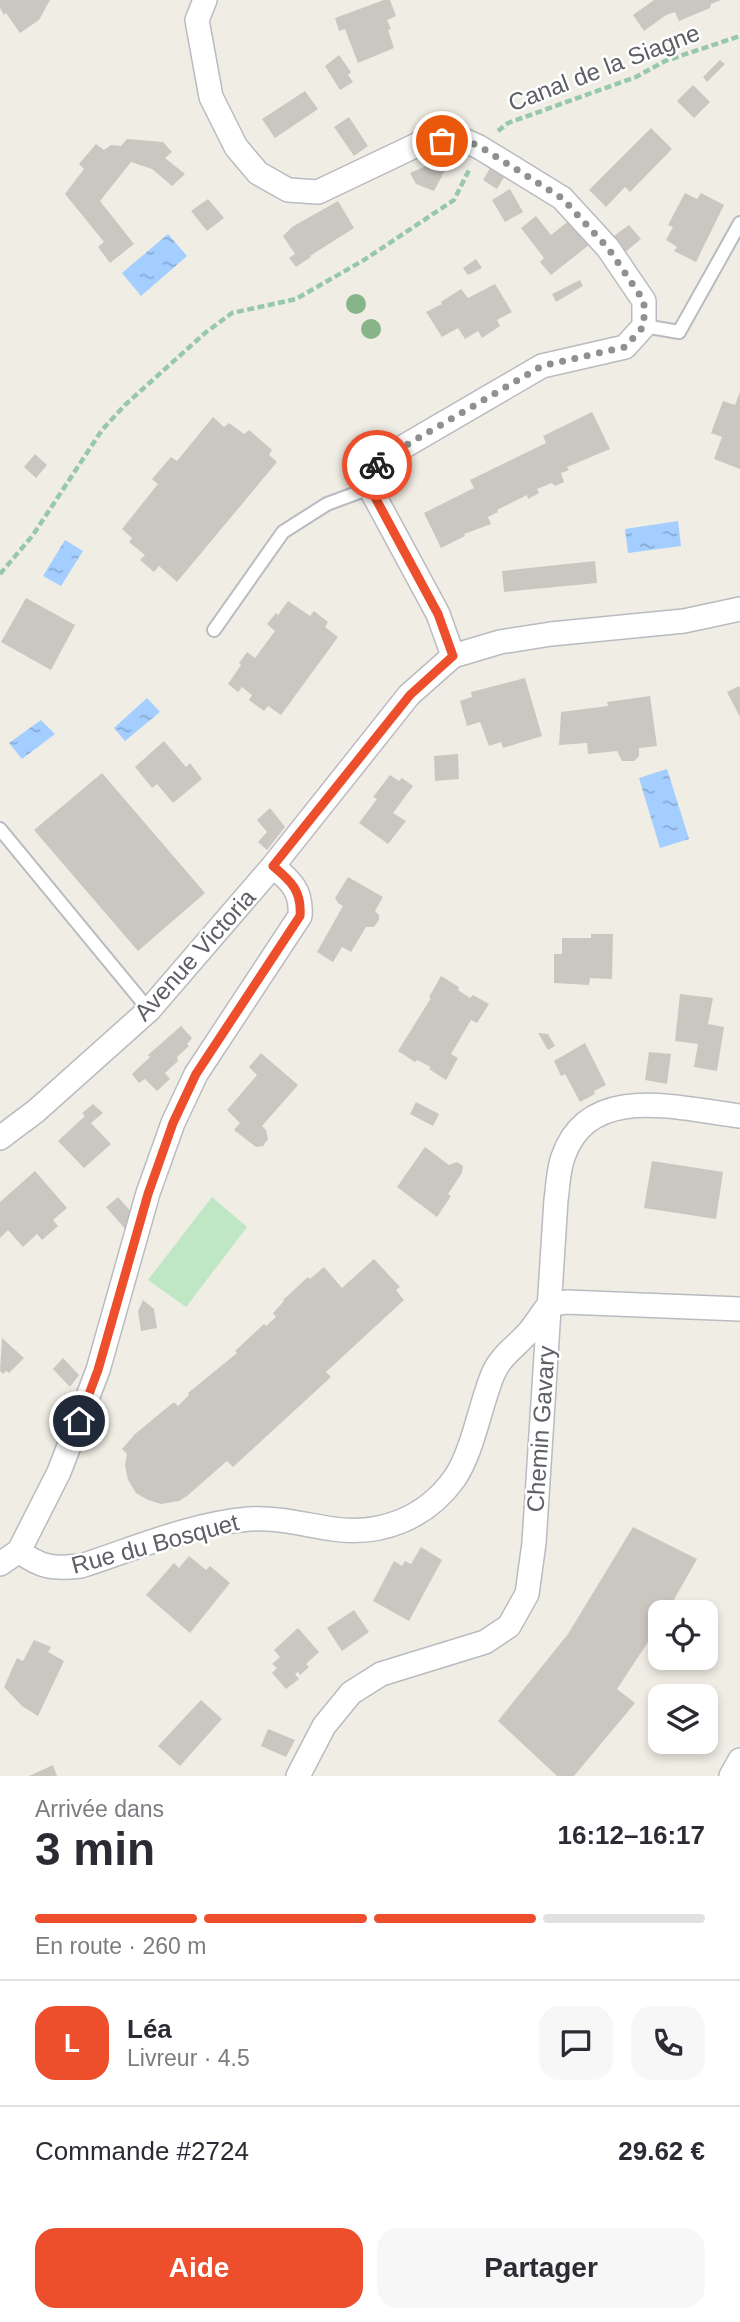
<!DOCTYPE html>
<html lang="fr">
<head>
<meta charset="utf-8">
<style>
  body { margin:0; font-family:Arial,sans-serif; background:#f7f7f7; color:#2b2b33; height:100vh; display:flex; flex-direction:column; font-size:26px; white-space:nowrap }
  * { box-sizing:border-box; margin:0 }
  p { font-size:23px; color:#7c7c81 }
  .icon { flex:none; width:38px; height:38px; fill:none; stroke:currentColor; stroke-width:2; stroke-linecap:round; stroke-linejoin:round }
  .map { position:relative; height:1776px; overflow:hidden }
  .sheet { display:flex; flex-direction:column; background:#fff; flex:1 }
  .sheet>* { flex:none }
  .tools { position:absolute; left:648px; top:1600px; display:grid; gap:14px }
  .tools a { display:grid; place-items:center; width:70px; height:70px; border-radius:14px; background:#fff; box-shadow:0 4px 10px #0003; font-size:35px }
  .pin { position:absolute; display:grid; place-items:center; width:60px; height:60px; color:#fff; margin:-30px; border:4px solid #fff; border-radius:50%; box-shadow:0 2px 7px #0007 }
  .courier { position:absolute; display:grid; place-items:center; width:70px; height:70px; margin:-35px; border:5px solid #ed4e2b; border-radius:50%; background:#fff; color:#222; box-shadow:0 2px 9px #0007 }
  .summary em { font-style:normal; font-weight:700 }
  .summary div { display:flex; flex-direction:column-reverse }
  .summary { display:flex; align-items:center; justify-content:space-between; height:119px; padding:0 35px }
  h1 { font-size:46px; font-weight:700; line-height:52px }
  .bar { display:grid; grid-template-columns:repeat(4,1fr); gap:10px 7px; align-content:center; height:84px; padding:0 35px }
  .bar i { height:9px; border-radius:5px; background:#e1e1e2 }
  .bar .selected { background:#ed4e2b }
  .bar p { grid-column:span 4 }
  .line { display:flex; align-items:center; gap:18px; padding:0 35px; border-top:2px solid #e1e1e2 }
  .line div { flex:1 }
  .round { display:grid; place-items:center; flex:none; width:74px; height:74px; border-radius:21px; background:#f7f7f7 }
  .action { display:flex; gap:14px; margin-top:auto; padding:14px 35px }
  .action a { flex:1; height:80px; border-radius:21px; background:#ed4e2b; color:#fff; font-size:28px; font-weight:700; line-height:80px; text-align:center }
  .action a+a { background:#f7f7f7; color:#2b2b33 }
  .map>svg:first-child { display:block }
  .pitch { fill:#bfe7c3 }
  .water { fill:url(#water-ripples) }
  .building { fill:#cac7c1 }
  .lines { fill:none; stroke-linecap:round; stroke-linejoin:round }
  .lane-casing { stroke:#b9bbc0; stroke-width:16 }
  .street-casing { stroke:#b9bbc0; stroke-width:26 }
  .path { stroke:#98c8ab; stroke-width:4.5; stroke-dasharray:7 3.5; stroke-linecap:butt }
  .lane { stroke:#fff; stroke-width:12 }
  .street { stroke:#fff; stroke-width:23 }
  .tree { fill:#88b489 }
  .done { stroke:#8f9191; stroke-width:7; stroke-dasharray:0 12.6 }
  .route { stroke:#ed4e2b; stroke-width:9 }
  .labels { text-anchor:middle; stroke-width:5; stroke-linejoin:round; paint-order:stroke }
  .street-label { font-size:24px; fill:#5c5f65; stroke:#fff }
</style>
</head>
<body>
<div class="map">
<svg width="740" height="1776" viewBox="0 0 740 1776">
  <defs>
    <pattern id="water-ripples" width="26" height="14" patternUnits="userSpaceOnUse" patternTransform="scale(1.75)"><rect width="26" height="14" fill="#a3ceff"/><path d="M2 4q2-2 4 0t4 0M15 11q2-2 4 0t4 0" fill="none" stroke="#88aad2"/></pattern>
  </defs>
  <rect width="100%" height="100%" fill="#efede4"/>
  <!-- pitch -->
  <path class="pitch" d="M212,1197L247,1227L186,1307L148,1280Z"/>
  <!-- water -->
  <path class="water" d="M168,234L187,256L141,296L122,273Z
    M678,521L681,546L628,553L625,529Z
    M65,540L83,551L61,586L43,576Z
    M147,698L160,712L125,741L114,728Z
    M41,720L55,734L22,759L9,743Z
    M667,769L689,839L660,848L639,778Z"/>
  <!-- building -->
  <path class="building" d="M0,0H50L39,20L20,33L6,13L4,15L0,8Z
    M384,0H390L396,16L387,20L391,29L388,30L394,48L358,63L345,29L339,31L335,18Z
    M654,0H721L711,4L710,8L679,21L675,12L666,15L644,31L633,15Z
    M339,55L351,72L348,75L353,82L340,90L325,66Z
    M720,60L725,64L707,82L703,77Z
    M693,85L710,102L694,118L677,101Z
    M305,91L318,109L275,138L262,119Z
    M349,117L368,146L354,156L334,127Z
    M651,128L672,149L630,192L625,187L606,207L589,190Z
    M127,139L163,142L172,152L165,158L185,174L172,186L152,169L131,162L100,201L134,244L110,263L98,247L104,242L65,194L84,169L79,164L96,144L104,150L111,145L121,146Z
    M430,164L445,170L434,191L416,184L410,173Z
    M492,165L506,174L497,189L483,180Z
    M510,189L523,212L505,222L492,200Z
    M685,193L697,199L701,193L724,205L696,262L674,251L677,247L666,240L673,227L668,225Z
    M208,199L224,218L207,231L191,211Z
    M338,201L354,228L310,256L311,257L296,267L289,258L295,254L283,236L292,227Z
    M536,216L551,235L570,220L594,241L551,275L540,262L544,258L521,228Z
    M629,225L641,239L623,254L611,238Z
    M476,259L482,268L468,275L463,268Z
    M580,280L583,286L556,302L552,294Z
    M495,284L512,312L497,320L500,326L482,338L478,331L465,339L458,328L442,337L426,312L442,304L441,302L461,289L468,298Z
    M740,392V469L714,459L722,437L711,433L723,401L735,405Z
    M592,412L610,449L567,467L569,470L561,473L564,482L555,486L552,483L537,489L539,493L528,499L527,495L497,510L498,512L488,517L491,524L464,534L465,536L441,548L424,513L474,488L470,480L546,443L543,436Z
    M213,417L224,427L229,423L244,434L249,430L272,450L269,455L277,462L177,582L159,566L154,572L140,560L145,555L129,542L132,538L122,529L158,484L152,479L171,457L177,461Z
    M35,454L47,465L36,478L24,467Z
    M595,561L597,583L504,592L502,571Z
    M26,598L75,625L51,670L1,642Z
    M288,601L310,616L314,611L328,622L325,627L338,637L281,715L268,706L264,711L249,700L252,695L242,687L238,692L228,684L241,665L239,663L247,652L255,658L275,631L267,624L276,613L278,615Z
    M525,678L542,736L503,748L501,742L489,746L480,722L467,726L460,701L472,697L471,692Z
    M739,686L740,688V717L727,692Z
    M650,696L657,746L639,748V756L634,761H622L617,751L588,754L587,743L559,745L561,712L608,706L607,702Z
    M164,741L186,767L190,763L202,779L173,803L157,784L152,788L135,767Z
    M458,754L459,779L435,781L434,756Z
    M102,773L205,893L138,951L34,830Z
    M390,775L399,781L402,778L413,786L393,813L406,821L388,844L359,823L377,799L373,797Z
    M270,808L285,827L267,850L258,842L267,832L257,820Z
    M348,877L383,897L375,911L379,915V920L374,927H366L351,952L342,947L333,962L317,952L343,906L338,903L335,898Z
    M591,934H613L612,979L590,978L589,985L554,983V954H562V938H591Z
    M441,976L459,987L458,990L470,998L473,995L489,1004L477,1023L471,1020L451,1054L458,1058L446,1080L429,1069L431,1067L417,1060L415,1062L398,1051L431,998L429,997Z
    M680,994L713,998L708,1024L724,1027L717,1071L694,1067L698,1044L675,1041Z
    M181,1026L192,1038L187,1044L189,1046L177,1057L178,1061L165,1073L170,1079L157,1091L145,1079L139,1083L132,1074L150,1057L148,1055Z
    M538,1033L548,1034L555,1046L548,1050Z
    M585,1043L606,1085L594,1091L595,1094L580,1102L565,1074L561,1076L554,1061Z
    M649,1052L671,1054L667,1084L645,1080Z
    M261,1053L298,1085L262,1126L266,1130L268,1139L263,1146L256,1147L234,1130L240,1123L227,1110L257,1075L249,1067Z
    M416,1102L439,1114L433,1126L410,1114Z
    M93,1104L103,1113L91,1123L111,1144L84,1168L58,1141L85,1116L82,1113Z
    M425,1147L449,1165L457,1162L463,1166L462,1173L448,1194L451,1196L437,1217L397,1187Z
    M652,1161L723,1172L716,1219L644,1208Z
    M35,1171L67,1208L53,1220L58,1226L42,1240L37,1234L23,1247L8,1230L0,1238V1202Z
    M118,1197L133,1214L127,1231L106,1207Z
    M374,1259L400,1287L396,1290L404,1300L326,1372L331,1377L233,1467L227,1461L187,1496L179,1501L161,1504L148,1500L136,1493L128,1480L125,1465L127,1454L122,1449L135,1434L174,1402L178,1406L189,1395L188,1393L237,1353L235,1351L264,1324L266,1326L276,1317L273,1313L284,1301L283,1300L308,1277L310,1279L324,1267L342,1288Z
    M143,1300L154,1309L157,1328L141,1331L138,1311Z
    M2,1338L24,1358L9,1373L6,1371L3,1374L0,1371Z
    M63,1358L79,1375L70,1387L53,1369Z
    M633,1527L697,1559L667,1612H660V1624L617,1689L635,1703L574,1776H557L498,1721L568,1634Z
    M421,1547L442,1560L409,1621L373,1601L394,1561L402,1566L405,1561L411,1564Z
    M189,1556L206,1570L210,1566L230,1583L190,1633L146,1595L174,1563L179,1568Z
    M354,1610L369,1632L342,1651L327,1628Z
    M298,1628L319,1652L306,1664L309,1667L300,1675L298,1672L295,1674L299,1679L286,1689L272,1673L277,1668L272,1664L280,1657L274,1650Z
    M34,1640L51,1647L48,1652L64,1661L38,1716L22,1706L4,1687L17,1658L23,1661Z
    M201,1700L222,1719L180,1766L158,1746Z
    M268,1729L295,1740L286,1757L261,1746Z
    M53,1765L57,1776H29Z"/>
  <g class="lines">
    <!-- lane casing -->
    <g class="lane-casing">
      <path id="lane" d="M644,326L679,332L740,223
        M214,630L283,532L327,504L370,488
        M0,829L149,1010"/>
    </g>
    <!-- street casing -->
    <g class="street-casing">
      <path id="street" d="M205,0L197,20L211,97L236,147L258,173L288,190L318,192L423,142L461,139L479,147L562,198L608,248L644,301V326L625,347L542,366L379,461L370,488L438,614L453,656
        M0,1138L36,1111L149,1010L273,866L409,695L453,656L500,642L551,634L684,621L740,609
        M549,1305L566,1302L740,1309
        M19,1551C41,1568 54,1569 81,1566C136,1548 191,1524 249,1519C277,1517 306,1525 333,1529C381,1536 426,1518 454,1479C473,1452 480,1405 493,1374C500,1357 514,1348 527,1334C535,1326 541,1314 549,1305
        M0,1564L19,1551L59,1472L98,1370L148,1193L173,1123L196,1074L300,916C302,891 291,881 273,866
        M298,1776L324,1726L351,1693L381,1674L485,1642L509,1626L527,1594L534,1543L556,1200C558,1187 558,1170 563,1157C589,1081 680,1109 740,1116
        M731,1776L740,1760"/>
    </g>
    <!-- path -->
    <path class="path" d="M498,131L508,123L636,77L665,61L740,36
      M0,574L33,535L102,430L125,405L205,333L232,313L296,299L364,260L454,200L470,168"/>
    <!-- lane -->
    <use href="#lane" class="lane"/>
    <!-- street -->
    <use href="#street" class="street"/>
  </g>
  <!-- trees -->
  <g class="tree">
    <circle cx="356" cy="304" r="10"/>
    <circle cx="371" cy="329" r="10"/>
  </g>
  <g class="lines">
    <!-- done -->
    <path class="done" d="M377,465L379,461L542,366L625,347L644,326V301L608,248L562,198L479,146L461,139L442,141"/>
    <!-- route -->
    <path class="route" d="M79,1421L98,1370L148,1194L173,1123L196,1074L300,916C302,891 291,881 273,866L410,695L453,656L438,614L370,488L377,465"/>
  </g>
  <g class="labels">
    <!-- street labels -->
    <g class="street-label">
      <text transform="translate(604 68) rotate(-21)" y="8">Canal de la Siagne</text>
      <text transform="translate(195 955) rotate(-48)" y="8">Avenue Victoria</text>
      <text transform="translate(541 1429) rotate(-86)" y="8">Chemin Gavary</text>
      <text transform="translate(155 1544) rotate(-15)" y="8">Rue du Bosquet</text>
    </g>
  </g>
</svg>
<div class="tools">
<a><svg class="icon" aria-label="locate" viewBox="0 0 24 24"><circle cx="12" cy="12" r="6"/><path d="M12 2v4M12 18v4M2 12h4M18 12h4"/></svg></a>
<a><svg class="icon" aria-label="layers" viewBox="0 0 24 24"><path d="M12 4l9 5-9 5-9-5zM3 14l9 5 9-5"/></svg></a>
</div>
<div class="pin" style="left:442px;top:141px;background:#ea580c"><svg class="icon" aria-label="bag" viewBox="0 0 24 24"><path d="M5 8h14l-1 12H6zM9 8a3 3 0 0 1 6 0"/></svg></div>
<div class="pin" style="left:79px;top:1421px;background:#1f2937"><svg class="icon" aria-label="home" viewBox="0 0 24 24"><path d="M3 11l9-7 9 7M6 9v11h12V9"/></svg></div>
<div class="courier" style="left:377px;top:465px"><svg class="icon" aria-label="bike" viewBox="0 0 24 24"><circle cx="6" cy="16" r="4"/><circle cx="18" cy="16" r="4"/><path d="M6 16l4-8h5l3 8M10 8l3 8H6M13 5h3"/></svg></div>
</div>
<section class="sheet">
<div class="summary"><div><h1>3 min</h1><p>Arrivée dans</p></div><em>16:12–16:17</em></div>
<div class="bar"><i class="selected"></i><i class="selected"></i><i class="selected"></i><i></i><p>En route · 260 m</p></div>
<div class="line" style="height:126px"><b class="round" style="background:#ed4e2b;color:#fff">L</b><div><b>Léa</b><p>Livreur · 4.5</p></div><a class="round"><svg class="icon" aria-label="chat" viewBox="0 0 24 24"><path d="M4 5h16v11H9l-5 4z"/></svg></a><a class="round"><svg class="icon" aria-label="phone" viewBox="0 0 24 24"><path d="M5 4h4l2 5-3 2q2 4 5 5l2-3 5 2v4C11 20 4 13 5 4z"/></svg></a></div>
<div class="line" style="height:91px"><div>Commande #2724</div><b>29.62 €</b></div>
<div class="action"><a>Aide</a><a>Partager</a></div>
</section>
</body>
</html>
